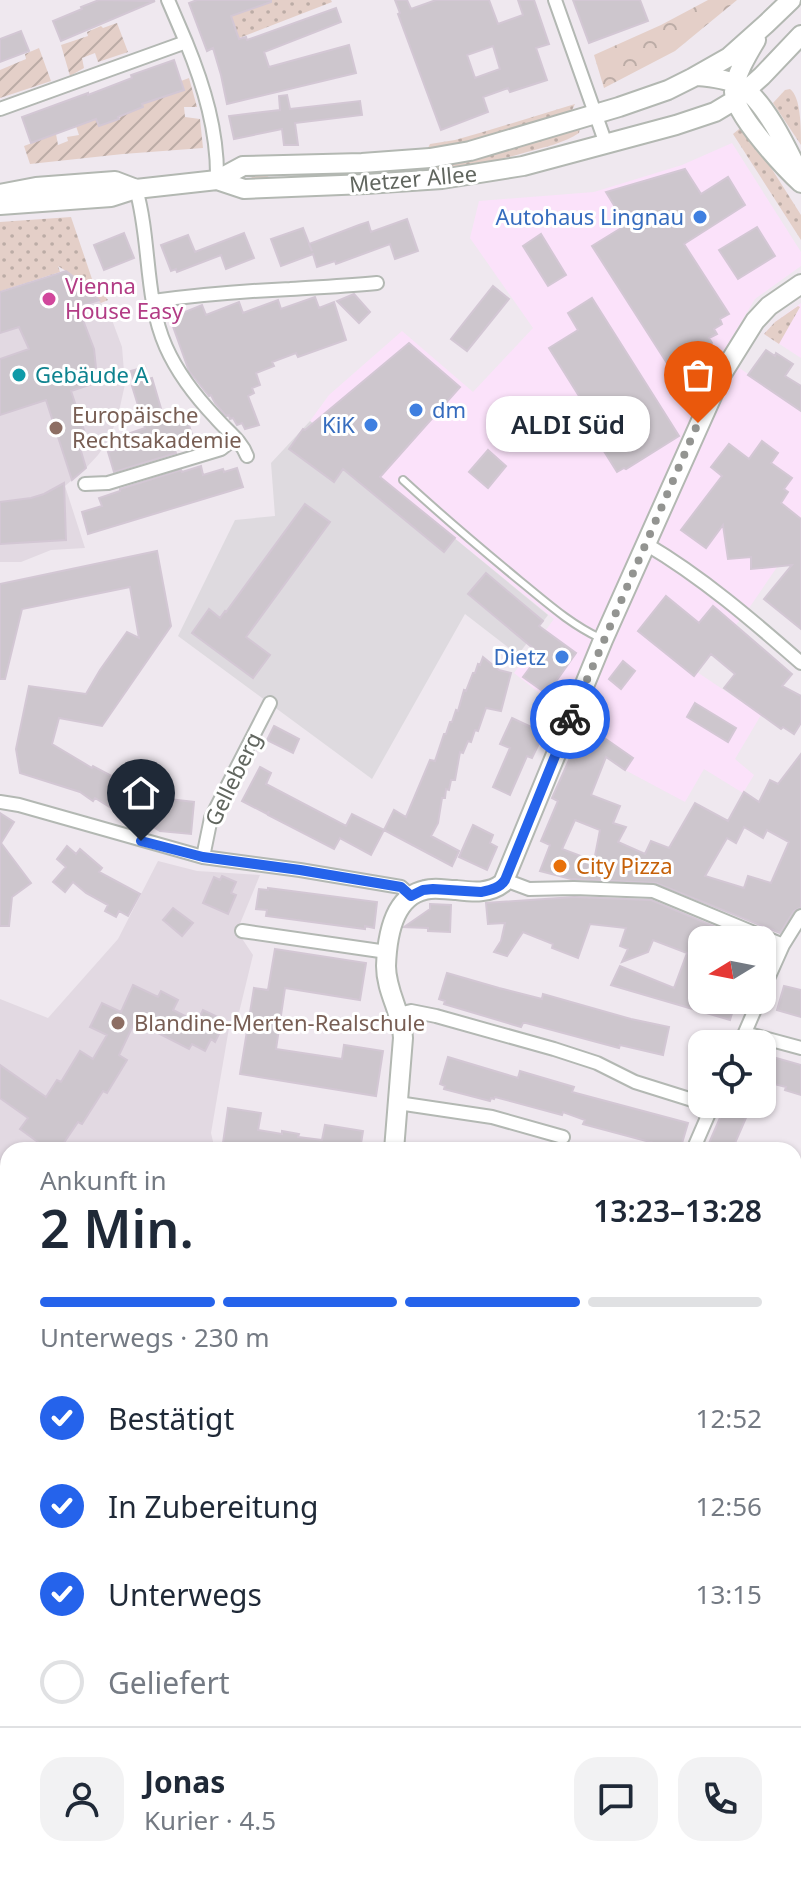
<!DOCTYPE html>
<html lang="de">
<head>
<meta charset="utf-8">
<style>
  body { margin:0; font-family:"Noto Sans",sans-serif; background:#f2f2f3; color:#1f2937; height:100vh; display:flex; flex-direction:column; font-size:30px; white-space:nowrap }
  * { box-sizing:border-box; margin:0 }
  p { font-size:26px; color:#747a83 }
  .icon { flex:none; width:44px; height:44px; fill:none; stroke:currentColor; stroke-width:2; stroke-linecap:round; stroke-linejoin:round }
  .map { position:relative; flex:1; overflow:hidden }
  .sheet { position:absolute; left:0px; top:1142px; width:802px; height:746px; display:flex; flex-direction:column; background:#fff; border-radius:24px 24px 0 0; box-shadow:0 2px 6px #0004 }
  .sheet>* { flex:none }
  .needle { width:52px; rotate:260deg }
  .tools { position:absolute; left:688px; top:926px; display:grid; gap:16px }
  .tools a { display:grid; place-items:center; width:88px; height:88px; border-radius:16px; background:#fff; box-shadow:0 2px 6px #0004; font-size:40px }
  .pin { position:absolute; display:grid; place-items:center; width:68px; height:68px; color:#fff; margin:-82px -34px; border-radius:50% 50% 50% 0; rotate:-45deg; box-shadow:0 0 8px #0007 }
  .pin .icon { rotate:45deg }
  .courier { position:absolute; display:grid; place-items:center; width:80px; height:80px; margin:-40px; border:6px solid #2563eb; border-radius:50%; background:#fff; color:#222; box-shadow:0 2px 10px #0007 }
  .bubble { position:absolute; height:56px; border-radius:24px; background:#fff; box-shadow:0 2px 6px #0004; font-size:26px; font-weight:600; line-height:56px; text-align:center }
  .overview em { font-style:normal; font-weight:600 }
  .overview div { display:flex; flex-direction:column-reverse }
  .overview { display:flex; align-items:center; justify-content:space-between; height:136px; padding:0 40px }
  h1 { font-size:52px; font-weight:600; line-height:60px }
  .bar { display:grid; grid-template-columns:repeat(4,1fr); gap:12px 8px; align-content:center; height:96px; padding:0 40px }
  .bar i { height:10px; border-radius:6px; background:#e0e1e3 }
  .bar .selected { background:#2563eb }
  .bar p { grid-column:span 4 }
  .line { display:flex; align-items:center; gap:20px; padding:0 40px; border-top:2px solid #e0e1e3 }
  .line div { flex:1 }
  .round { display:grid; place-items:center; flex:none; width:84px; height:84px; border-radius:24px; background:#f2f2f3 }
  ol { padding:0 40px; list-style:none }
  li { display:flex; align-items:center; gap:24px; height:88px }
  li p { margin-inline-start:auto }
  li .icon { padding:8px; border-radius:50%; background:#2563eb; color:#fff; stroke-width:4 }
  li:last-child { color:#747a83 }
  li i { width:44px; height:44px; border:4px solid #e0e1e3; border-radius:50% }
  .map>svg:first-child { display:block }
  .commercial { fill:#fbe2fa }
  .industrial { fill:#dedadf }
  .education { fill:#e2d9e2 }
  .grass { fill:url(#grass-dots) }
  .forest { fill:url(#forest-crowns) }
  .park { fill:#e4cfc8 }
  .garden { fill:url(#garden-furrows) }
  .building { fill:#cdc6cd; stroke:#d3c7d4; stroke-width:2; fill-rule:evenodd }
  .lines { fill:none; stroke-linecap:round; stroke-linejoin:round }
  .lane-casing { stroke:#b3b8b3; stroke-width:10 }
  .street-casing { stroke:#b3b8b3; stroke-width:16 }
  .secondary-casing { stroke:#b3b8b2; stroke-width:22 }
  .lane { stroke:#fff; stroke-width:6 }
  .street { stroke:#fff; stroke-width:12 }
  .secondary { stroke:#fff; stroke-width:18 }
  .rail-casing { stroke:#9fa19e; stroke-width:8 }
  .rail { stroke:#fff; stroke-width:5; stroke-dasharray:15; stroke-linecap:butt }
  .done { stroke:#939491; stroke-width:8; stroke-dasharray:0 14.4 }
  .route { stroke:#2563eb; stroke-width:10 }
  .shop-dot { fill:#3f7fe0; stroke:#fff; stroke-width:3 }
  .hotel-dot { fill:#d1479c; stroke:#fff; stroke-width:3 }
  .culture-dot { fill:#0f9aa8; stroke:#fff; stroke-width:3 }
  .education-dot { fill:#8d6e63; stroke:#fff; stroke-width:3 }
  .food-dot { fill:#e8710a; stroke:#fff; stroke-width:3 }
  .labels { text-anchor:middle; stroke-width:6; stroke-linejoin:round; paint-order:stroke }
  .street-label { font-size:22px; fill:#61665f; stroke:#fff }
  .shop-label { font-size:22px; fill:#366cbe; stroke:#fff; text-anchor:end }
  .hotel-label { font-size:22px; fill:#b23c85; stroke:#fff; text-anchor:start }
  .culture-label { font-size:22px; fill:#0d838f; stroke:#fff; text-anchor:start }
  .education-label { font-size:22px; fill:#785e54; stroke:#fff; text-anchor:start }
  .food-label { font-size:22px; fill:#c56008; stroke:#fff; text-anchor:start }
</style>
</head>
<body>
<div class="map">
<svg width="801" height="1887" viewBox="0 0 801 1887">
  <defs>
    <pattern id="grass-dots" width="8" height="8" patternUnits="userSpaceOnUse" patternTransform="scale(2)"><rect width="8" height="8" fill="#e4cfc8"/><path d="M2 2h.1M6 6h.1" fill="none" stroke="#bcaca6" stroke-width="1.8" stroke-linecap="round"/></pattern>
    <pattern id="forest-crowns" width="20" height="18" patternUnits="userSpaceOnUse" patternTransform="scale(2)"><rect width="20" height="18" fill="#e4cfc8"/><path d="M2 6a3 3 0 1 1 6 0M12 15a3 3 0 1 1 6 0" fill="none" stroke="#bcaca6"/></pattern>
    <pattern id="garden-furrows" width="10" height="10" patternUnits="userSpaceOnUse" patternTransform="scale(2)"><rect width="10" height="10" fill="#e4cfc8"/><path d="M-1 1l2-2M0 10L10 0M9 11l2-2" fill="none" stroke="#bcaca6"/></pattern>
  </defs>
  <rect width="100%" height="100%" fill="#efe8ef"/>
  <!-- commercial -->
  <path class="commercial" d="M732,143L801,252V266L755,299L720,357L738,367L801,411V532L745,614L697,672L761,715L735,759L754,775L743,793L704,769L685,802L625,770L565,729L570,717L514,673L554,619L310,421L329,395L402,331L473,392L533,328L470,238L479,201L594,192L682,165Z
    M801,303V358L764,334L775,322Z"/>
  <!-- industrial -->
  <path class="industrial" d="M310,421L363,463L548,615L518,655L465,614L372,779L178,636L235,520L275,516L271,463Z"/>
  <!-- education -->
  <path class="education" d="M99,300L112,320L122,347L125,384L118,416L108,441L98,455L86,468L65,486L85,548L51,550L21,562H0V333Z
    M158,861L197,871L260,875L237,931L253,955L235,1029L229,1028L211,1133L215,1150H8V1184L5,1176L0,1172V999L48,1018L118,939Z"/>
  <!-- grass -->
  <path class="grass" d="M271,0H331L332,2L213,48L205,31L200,32L198,27Z
    M790,89C801,97 801,128 801,145L773,103L785,90Z
    M575,104L572,110L556,117L465,144L429,150L428,148L430,144L455,140L483,132Z
    M744,125L801,215V240L733,134Z
    M580,128L579,133C564,143 545,147 527,152C438,178 344,177 252,183L251,171H261L270,178L450,164Z
    M71,217L92,279L108,300L101,303L74,276L58,266L60,272L1,291L0,298V222Z
    M798,306L800,307L779,344L764,334L775,322Z"/>
  <!-- forest -->
  <path class="forest" d="M708,0H737L675,51L604,88L594,55L661,25Z"/>
  <!-- park -->
  <path class="park" d="M794,1446L801,1452V1569L794,1567Z"/>
  <!-- garden -->
  <path class="garden" d="M117,23L128,52L98,62L95,53L82,58L84,68L70,76L61,45L88,36L87,32L101,26L103,28Z
    M39,48L51,81L0,98V70L26,59L25,54Z
    M189,78L197,107H184L185,117L200,119L203,148L123,154L30,164L24,146L56,134L58,145L68,141L67,137L79,135L73,117L119,119L121,116L143,107L142,104L183,90L181,81Z
    M0,1325H8V1471L0,1467Z
    M343,1880H442L441,1886L412,1883L411,1887H343Z"/>
  <!-- building -->
  <path class="building" d="M99,0L155,1L61,41L53,21L82,9L81,7Z
    M197,0H271V2L231,16L239,39L246,37L247,40L336,8L341,22L264,52L269,67L349,45L356,73L227,104L221,75L213,48L207,51L189,3Z
    M395,0H407L411,9L436,0H489L498,24L523,15L518,0H534L549,44L536,48L547,80L510,92L508,88L483,97L488,112L441,130L398,14L400,13ZM493,46L500,69L475,78L467,55Z
    M573,0H640L648,21L589,43Z
    M21,31L29,51L0,62V39Z
    M174,60L184,90L142,104L143,107L118,117L119,119L99,126L96,119L31,143L22,117L88,93V95L132,78L131,75Z
    M287,95L290,109L360,101L362,115L295,123L298,145H284L282,129L234,139L229,116L280,110L279,96Z
    M685,169L701,194L728,177L745,205L684,244L729,314L720,319L722,324L714,329L717,334L709,338L712,343L704,348L706,352L698,357L701,362L693,367L696,372L679,382L592,246L626,225L606,192Z
    M407,219L418,251L395,259L390,244L336,264L335,261L317,267L313,254L281,266L271,239L303,228L312,251L309,244L359,225L368,222L371,232Z
    M757,227L775,256L738,279L719,250Z
    M124,233L134,258L104,270L94,245Z
    M244,233L254,258L226,269L221,255L177,272L176,269L171,271L161,245L188,235L195,252Z
    M541,234L566,275L548,286L523,246Z
    M66,271L84,285L99,300L78,307L94,349L96,368L95,383L71,391L89,445L80,448L86,468L72,480L46,400L0,415V359L29,349L19,327L0,333V292Z
    M493,286L509,299L467,351L451,339Z
    M354,294L370,312L359,323L337,301Z
    M315,297L319,308L334,302L346,340L298,357L296,353L272,362L274,366L256,373L260,385L252,388L254,393L248,396L259,425L245,429L242,423L237,425L233,418L230,419L229,415L226,416L215,403L211,395L209,396L189,371L170,318L202,305L206,315L239,302L243,313L278,300L281,309Z
    M592,298L679,436L626,469L624,468L617,472L592,432L599,428L549,348L578,330L568,313Z
    M409,343L460,387L380,477L455,538L444,552L343,469L334,482L289,449L303,429L305,430Z
    M766,350L775,356L776,353L793,364L785,376L801,386V411L748,375Z
    M145,367L148,379L152,378L165,422L186,415L193,438L173,445L176,453L114,472L108,452L128,446L125,435L145,428L132,386L135,385L131,371Z
    M762,441L778,453L771,463L792,478L784,489L788,492L781,503L801,519V629L764,599L792,565L751,569V557L728,559L723,525L706,548L681,530L722,476L711,467L729,444L749,459Z
    M488,450L506,466L488,488L469,472Z
    M201,466L203,475L223,469L224,472L237,468L243,487L88,534L82,512L102,506L99,498L120,491V489L181,470L182,472Z
    M64,483L66,540L0,544V502L31,498L44,494Z
    M305,504L330,522L246,637L270,655L253,678L192,633L209,609L220,618L225,611L226,612Z
    M157,551L171,626L102,726L59,718L52,744L92,768L93,766L151,797L194,802L191,834L160,831L139,818L137,821L127,815L126,817L95,798L93,801L80,792L20,773L16,749L29,686L86,694L100,670L127,632L139,638L130,587L22,609L5,679H0V584Z
    M486,573L543,621L539,626L576,653L547,694L523,677L540,654L468,594Z
    M666,596L699,623L713,606L792,674L782,686L801,696V723L794,734L783,727L781,729L724,688L735,674L711,654L694,676L638,631Z
    M483,657L499,670L511,673L501,711L486,708L478,731L475,730L471,742L468,741L463,753L460,752L455,780H451L449,790L446,789L445,798H442L438,823L431,836L459,851L452,866L384,830L394,810L406,817L430,760L435,761L444,734H446L450,722H452L456,710L458,711L464,690L466,691L473,673H475L478,664L480,665Z
    M623,661L635,671L621,689L609,679Z
    M695,703L736,728L728,742L687,717Z
    M512,718L544,733L532,758L527,756L510,795L493,787L510,748L500,744Z
    M274,726L299,739L293,753L267,740Z
    M590,728L633,758L625,770L606,757L591,795L620,806L613,823L626,827L618,842L645,854L651,841L669,848L695,803L728,821L744,792L759,802L770,780L778,784L801,754V907L794,911L780,933L656,883L571,879L540,871L550,845L541,841L558,801L552,798L574,749H575ZM575,820L600,830L594,861L562,849ZM744,827L763,838L767,830L789,842L771,883L748,876L744,888L705,876L727,838L736,843Z
    M260,767L271,773L266,784L346,826L352,814L384,830L371,855L340,838L334,849L268,815L269,811L267,814L242,801Z
    M0,813L14,822L1,843L31,883L12,897L9,926H0Z
    M473,825L493,835L490,843L497,847L487,870L459,857Z
    M67,846L76,854L80,849L102,868L99,872L140,894L128,916L119,911L116,917L105,911L108,905L86,893L73,882L65,892L53,882L66,867L57,859Z
    M222,876L236,882L231,893L236,895L228,914L203,903L214,877L220,880Z
    M268,888L377,902L374,928L365,926V929L266,916L267,910L256,909L259,889L268,890Z
    M574,897L651,900L718,928L712,940H702V1000H736L730,1020L611,985L620,966L674,988L687,953L653,940L648,952L622,962L628,949L620,946L626,928L590,924L578,958L552,948L553,944L523,932L507,956L494,952L501,941L505,923L488,924L486,903Z
    M430,904L451,905L450,932L428,931V928L404,927L430,909Z
    M173,908L193,923L182,936L163,920Z
    M275,949L366,963L360,1000L285,988L276,1049L342,1059L344,1045L383,1051L376,1096L240,1074L254,988L268,990Z
    M447,973L499,988L542,999L543,994L631,1019L669,1027L663,1055L620,1045L619,1048L526,1023H523L521,1027L444,1004L445,1001L439,999Z
    M133,985L158,997L161,991L178,1000L173,1010L197,1022L203,1010L222,1019L217,1028L221,1030L215,1042L211,1039L205,1051L192,1044L189,1049L158,1033L160,1029L137,1017L119,1055L127,1060L107,1093L103,1091L82,1124L78,1122L59,1150H49L20,1129L28,1118L0,1098V1065L46,1097L57,1080L61,1082L80,1051L93,1059L107,1035L90,1027L102,1003L121,1012Z
    M784,986L801,990V1017L777,1010Z
    M762,1054L801,1065V1095L785,1090L786,1087L762,1081Z
    M448,1057L518,1078L520,1071L574,1087L572,1092L688,1123L680,1150L583,1124L585,1120L563,1112L562,1115L495,1097L494,1099L491,1098L490,1101L444,1089L445,1086L440,1084Z
    M726,1104H752L732,1150H706Z
    M228,1108L261,1113L258,1130L282,1134V1131L299,1134L298,1137L322,1140L325,1125L363,1131L360,1150H222Z"/>
  <g class="lines">
    <!-- lane casing -->
    <g class="lane-casing">
      <path id="lane" d="M403,480C441,515 480,548 520,581C546,602 570,624 600,638"/>
    </g>
    <!-- street casing -->
    <g class="street-casing">
      <path id="street" d="M555,0L606,144
        M186,42C204,86 218,132 217,180
        M0,109L186,42L168,0
        M136,189C151,241 144,297 166,347C178,374 196,397 216,418C227,431 241,440 247,456
        M153,301C198,295 244,291 290,289C319,287 348,286 377,283
        M85,484L108,483L221,449L235,438
        M646,544C702,577 752,620 801,663
        M0,802L19,805L203,857L300,870L401,887L411,896
        M203,857L211,818L270,703
        M505,880L529,889L574,888L653,891L783,945
        M242,931L387,952
        M762,992L783,945L801,916
        M398,1014L411,1011L436,1016L554,1049L597,1063L635,1082L702,1103
        M745,1033L801,1048
        M740,1044L759,1000
        M398,1103L492,1117L563,1137
        M693,1150L713,1104
        M0,1319H8
        M794,1348L801,1345
        M0,1477L8,1480
        M0,1601L8,1606
        M794,1669L801,1658
        M503,1887L504,1880
        M777,1887L778,1880"/>
    </g>
    <!-- secondary casing -->
    <g class="secondary-casing">
      <path id="secondary" d="M756,40C747,55 735,75 734,92C734,114 785,168 801,183
        M697,76C711,77 728,79 740,86C764,99 788,150 800,175
        M217,180L244,189L366,184L442,179L523,166L676,125L715,112L735,100L762,76L801,35
        M0,194L36,187L115,181L136,189
        M0,205L111,197L136,189L217,180L243,166L362,163L430,158L470,151L619,107L668,90L692,78L729,57L766,24L791,0
        M394,1150L403,1038C402,1013 386,992 386,966C387,939 392,897 425,890C435,887 446,890 456,890C473,892 489,894 503,883L603,640L722,374L755,321L769,306L801,284
        M229,1887V1880"/>
    </g>
    <!-- lane -->
    <use href="#lane" class="lane"/>
    <!-- street -->
    <use href="#street" class="street"/>
    <!-- secondary -->
    <use href="#secondary" class="secondary"/>
    <!-- rail casing -->
    <g class="rail-casing">
      <path id="rail" d="M0,1535L8,1539
        M0,1562L8,1566
        M794,1769L801,1770"/>
    </g>
    <!-- rail -->
    <use href="#rail" class="rail"/>
  </g>
  <g class="lines">
    <!-- done -->
    <path class="done" d="M570,719L698,423"/>
    <!-- route -->
    <path class="route" d="M141,841L203,857L300,870L401,887L411,896L423,890L433,889L481,892C490,890 500,888 505,880L570,719"/>
  </g>
  <!-- markers -->
  <g class="shop-dot">
    <circle cx="700" cy="217" r="8"/>
    <circle cx="416" cy="410" r="8"/>
    <circle cx="371" cy="425" r="8"/>
    <circle cx="562" cy="657" r="8"/>
  </g>
  <circle class="hotel-dot" cx="49" cy="299" r="8"/>
  <circle class="culture-dot" cx="19" cy="375" r="8"/>
  <g class="education-dot">
    <circle cx="56" cy="428" r="8"/>
    <circle cx="118" cy="1023" r="8"/>
  </g>
  <circle class="food-dot" cx="560" cy="866" r="8"/>
  <g class="labels">
    <!-- street labels -->
    <g class="street-label">
      <text transform="translate(413 179) rotate(-5)" y="8">Metzer Allee</text>
      <text transform="translate(233 779) rotate(-64)" y="8">Gelleberg</text>
    </g>
    <!-- shop labels -->
    <g class="shop-label">
      <text x="684" y="225">Autohaus Lingnau</text>
      <text x="432" y="418" text-anchor="start">dm</text>
      <text x="355" y="433">KiK</text>
      <text x="546" y="665">Dietz</text>
    </g>
    <!-- hotel labels -->
    <g class="hotel-label">
      <text x="65" y="294">Vienna<tspan x="65" dy="25">House Easy</tspan></text>
    </g>
    <!-- culture labels -->
    <g class="culture-label">
      <text x="35" y="383">Gebäude A</text>
    </g>
    <!-- education labels -->
    <g class="education-label">
      <text x="72" y="423">Europäische<tspan x="72" dy="25">Rechtsakademie</tspan></text>
      <text x="134" y="1031">Blandine-Merten-Realschule</text>
    </g>
    <!-- food labels -->
    <g class="food-label">
      <text x="576" y="874">City Pizza</text>
    </g>
  </g>
</svg>
<div class="tools">
<a><svg class="needle" viewBox="-14 -14 28 28"><path d="M0-13l5 13h-10z" fill="#e53935"/><path d="M0 13l5-13h-10z" fill="#747a83"/></svg></a>
<a><svg class="icon" aria-label="locate" viewBox="0 0 24 24"><circle cx="12" cy="12" r="6"/><path d="M12 2v4M12 18v4M2 12h4M18 12h4"/></svg></a>
</div>
<div class="pin" style="left:698px;top:423px;background:#ea580c"><svg class="icon" aria-label="bag" viewBox="0 0 24 24"><path d="M5 8h14l-1 12H6zM9 8a3 3 0 0 1 6 0"/></svg></div>
<div class="pin" style="left:141px;top:841px;background:#1f2937"><svg class="icon" aria-label="home" viewBox="0 0 24 24"><path d="M3 11l9-7 9 7M6 9v11h12V9"/></svg></div>
<div class="courier" style="left:570px;top:719px"><svg class="icon" aria-label="bike" viewBox="0 0 24 24"><circle cx="6" cy="16" r="4"/><circle cx="18" cy="16" r="4"/><path d="M6 16l4-8h5l3 8M10 8l3 8H6M13 5h3"/></svg></div>
<div class="bubble" style="left:486px;top:396px;width:164px">ALDI Süd</div>
<section class="sheet">
<div class="overview"><div><h1>2 Min.</h1><p>Ankunft in</p></div><em>13:23–13:28</em></div>
<div class="bar"><i class="selected"></i><i class="selected"></i><i class="selected"></i><i></i><p>Unterwegs · 230 m</p></div>
<ol>
<li><svg class="icon" aria-label="check" viewBox="0 0 24 24"><path d="M5 12l5 5 9-10"/></svg>Bestätigt<p>12:52</p></li>
<li><svg class="icon" aria-label="check" viewBox="0 0 24 24"><path d="M5 12l5 5 9-10"/></svg>In Zubereitung<p>12:56</p></li>
<li><svg class="icon" aria-label="check" viewBox="0 0 24 24"><path d="M5 12l5 5 9-10"/></svg>Unterwegs<p>13:15</p></li>
<li><i></i>Geliefert</li>
</ol>
<div class="line" style="height:144px"><a class="round"><svg class="icon" aria-label="person" viewBox="0 0 24 24"><circle cx="12" cy="8" r="4"/><path d="M4 21q1-7 8-7t8 7"/></svg></a><div><b>Jonas</b><p>Kurier · 4.5</p></div><a class="round"><svg class="icon" aria-label="chat" viewBox="0 0 24 24"><path d="M4 5h16v11H9l-5 4z"/></svg></a><a class="round"><svg class="icon" aria-label="phone" viewBox="0 0 24 24"><path d="M5 4h4l2 5-3 2q2 4 5 5l2-3 5 2v4C11 20 4 13 5 4z"/></svg></a></div>
</section>
</div>
</body>
</html>
